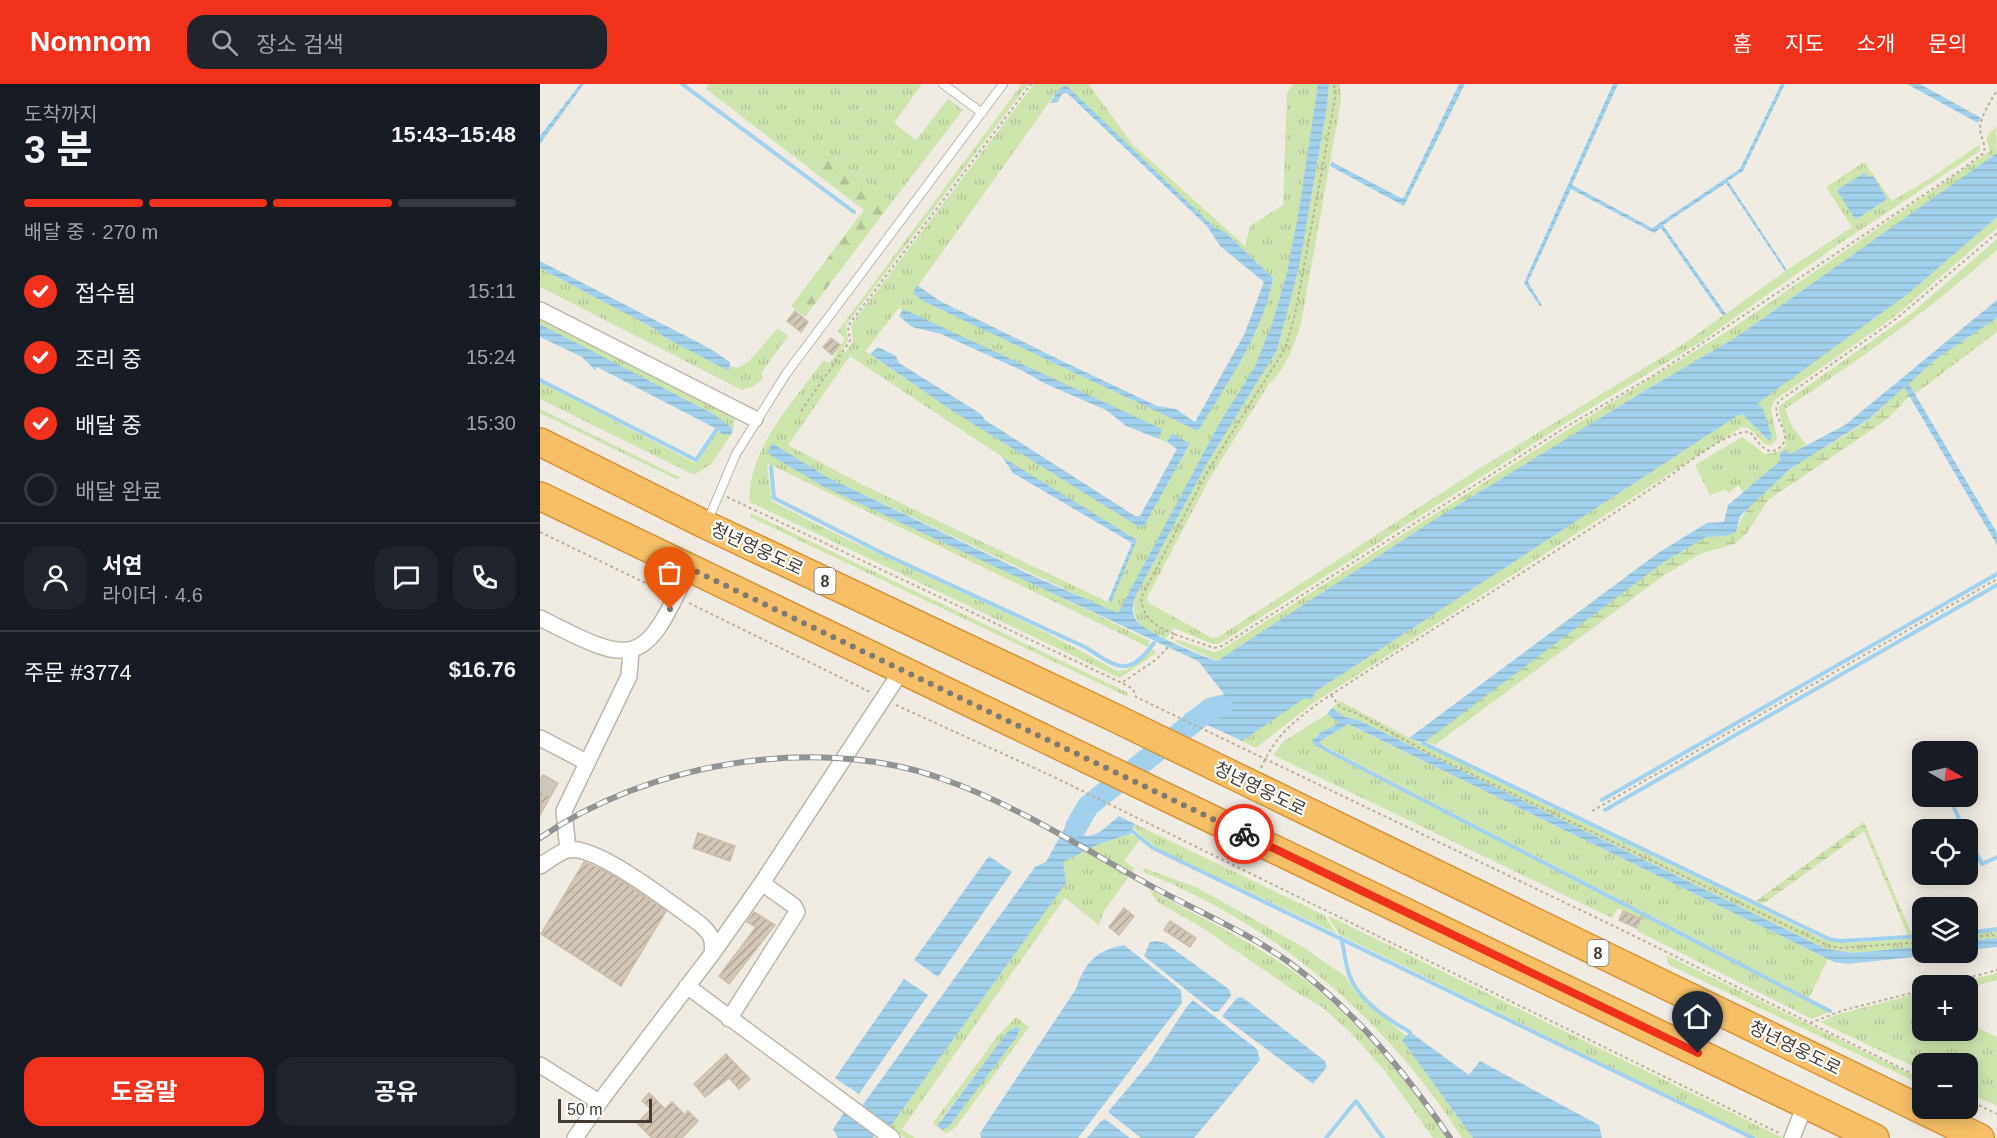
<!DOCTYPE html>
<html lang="ko">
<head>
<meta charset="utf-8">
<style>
  body { margin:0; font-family:Arial,"Noto Sans KR",sans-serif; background:#20242c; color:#f1f3f6; height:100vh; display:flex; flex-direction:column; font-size:22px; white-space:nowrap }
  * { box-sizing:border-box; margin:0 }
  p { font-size:20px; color:#9ea1a6 }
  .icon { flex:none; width:33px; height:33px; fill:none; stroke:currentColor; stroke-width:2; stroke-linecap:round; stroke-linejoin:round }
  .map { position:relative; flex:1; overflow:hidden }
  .panel { display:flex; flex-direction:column; background:#171b24; width:540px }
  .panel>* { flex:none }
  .needle { width:39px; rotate:99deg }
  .buttons { position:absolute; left:1372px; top:657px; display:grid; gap:12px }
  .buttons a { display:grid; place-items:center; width:66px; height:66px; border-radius:12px; background:#171b24; box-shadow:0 3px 15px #0003; font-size:30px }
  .scale { position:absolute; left:18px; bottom:15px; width:94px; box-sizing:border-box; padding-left:6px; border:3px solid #423c34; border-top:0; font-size:16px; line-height:21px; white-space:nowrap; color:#423c34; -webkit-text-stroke:4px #fff; paint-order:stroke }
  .pin { position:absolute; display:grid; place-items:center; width:51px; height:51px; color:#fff; margin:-62px -26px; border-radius:50% 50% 50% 0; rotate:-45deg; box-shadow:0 0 6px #0007 }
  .pin .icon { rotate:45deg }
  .courier { position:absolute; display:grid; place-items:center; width:60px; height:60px; margin:-30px; border:4px solid #f0311b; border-radius:50%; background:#fff; color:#222; box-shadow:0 2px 8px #0007 }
  .headline em { font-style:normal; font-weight:700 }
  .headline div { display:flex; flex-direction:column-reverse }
  .headline { display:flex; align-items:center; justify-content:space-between; height:102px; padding:0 24px }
  h1 { font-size:39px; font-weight:700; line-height:45px }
  .bar { display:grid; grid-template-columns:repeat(4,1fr); gap:9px 6px; align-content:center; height:72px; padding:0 24px }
  .bar i { height:8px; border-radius:4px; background:#363941 }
  .bar .current { background:#f0311b }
  .bar p { grid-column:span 4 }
  .line { display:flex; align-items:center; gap:15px; padding:0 24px; border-top:2px solid #363941 }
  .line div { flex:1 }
  .round { display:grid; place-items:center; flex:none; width:63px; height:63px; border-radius:18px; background:#20242c }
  ol { padding:0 24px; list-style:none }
  li { display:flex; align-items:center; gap:18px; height:66px }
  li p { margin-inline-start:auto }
  li .icon { padding:6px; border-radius:50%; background:#f0311b; color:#fff; stroke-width:4 }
  li:last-child { color:#9ea1a6 }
  li i { width:33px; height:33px; border:3px solid #363941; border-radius:50% }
  .primary-button { display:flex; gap:12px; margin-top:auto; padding:12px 24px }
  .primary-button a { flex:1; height:69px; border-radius:18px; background:#f0311b; color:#fff; font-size:24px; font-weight:700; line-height:69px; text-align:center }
  .primary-button a+a { background:#20242c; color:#f1f3f6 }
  header { display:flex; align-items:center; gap:36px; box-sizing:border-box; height:84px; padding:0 30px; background:#f0311b; color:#fff }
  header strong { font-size:28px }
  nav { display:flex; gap:33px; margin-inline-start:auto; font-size:21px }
  .search { width:420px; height:54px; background:#20242c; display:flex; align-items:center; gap:15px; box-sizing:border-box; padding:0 21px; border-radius:18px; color:#9ea1a6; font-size:22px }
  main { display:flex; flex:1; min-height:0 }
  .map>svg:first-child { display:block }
  .grass { fill:url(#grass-tufts); fill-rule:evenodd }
  .forest { fill:url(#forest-firs) }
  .wetland { fill:url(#wetland-marsh) }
  .water { fill:url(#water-rules) }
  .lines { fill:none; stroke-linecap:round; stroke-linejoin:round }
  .stream { stroke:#a1d1ec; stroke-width:4 }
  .river { stroke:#a1d1ec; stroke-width:22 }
  .building { fill:url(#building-hatch); stroke:#ccbead; stroke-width:1.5 }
  .minor-tunnel { stroke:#cec9c0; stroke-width:15; stroke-dasharray:15 8; stroke-linecap:butt }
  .service-casing { stroke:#beb6a9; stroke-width:10 }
  .minor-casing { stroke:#beb6a9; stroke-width:18 }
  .motorway-casing { stroke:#d59439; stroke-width:30 }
  .path { stroke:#bcae98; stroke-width:2; stroke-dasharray:3 3; stroke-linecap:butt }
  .service { stroke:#fff; stroke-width:8 }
  .minor { stroke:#fff; stroke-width:15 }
  .motorway { stroke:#f7c068; stroke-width:27 }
  .rail-casing { stroke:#939393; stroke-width:6 }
  .rail { stroke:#fff; stroke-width:4; stroke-dasharray:11; stroke-linecap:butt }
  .done { stroke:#7f7a71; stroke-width:6; stroke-dasharray:0 10.8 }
  .route { stroke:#f0311b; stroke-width:8 }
  .labels { text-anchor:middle; stroke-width:4.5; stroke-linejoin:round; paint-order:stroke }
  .shield { fill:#fff; stroke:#7b7671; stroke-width:1.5 }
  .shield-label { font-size:16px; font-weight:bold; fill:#423c34 }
  .street-label { font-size:18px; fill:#423c34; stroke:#fff }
</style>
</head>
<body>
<header>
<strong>Nomnom</strong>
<div class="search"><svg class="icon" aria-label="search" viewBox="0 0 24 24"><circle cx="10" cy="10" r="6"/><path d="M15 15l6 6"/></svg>장소 검색</div>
<nav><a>홈</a><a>지도</a><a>소개</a><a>문의</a></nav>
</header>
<main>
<section class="panel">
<div class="headline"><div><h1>3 분</h1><p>도착까지</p></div><em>15:43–15:48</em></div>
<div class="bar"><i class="current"></i><i class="current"></i><i class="current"></i><i></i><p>배달 중 · 270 m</p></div>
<ol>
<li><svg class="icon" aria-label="check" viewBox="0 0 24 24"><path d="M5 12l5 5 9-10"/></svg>접수됨<p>15:11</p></li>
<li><svg class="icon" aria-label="check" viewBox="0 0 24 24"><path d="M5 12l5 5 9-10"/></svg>조리 중<p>15:24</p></li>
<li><svg class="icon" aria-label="check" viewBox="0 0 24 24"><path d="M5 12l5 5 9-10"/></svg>배달 중<p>15:30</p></li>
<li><i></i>배달 완료</li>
</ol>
<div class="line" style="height:108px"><a class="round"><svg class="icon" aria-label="person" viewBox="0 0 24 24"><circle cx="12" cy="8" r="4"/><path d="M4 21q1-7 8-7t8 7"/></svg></a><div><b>서연</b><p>라이더 · 4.6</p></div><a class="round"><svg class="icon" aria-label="chat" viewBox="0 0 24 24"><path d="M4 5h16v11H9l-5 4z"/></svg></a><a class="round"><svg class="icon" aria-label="phone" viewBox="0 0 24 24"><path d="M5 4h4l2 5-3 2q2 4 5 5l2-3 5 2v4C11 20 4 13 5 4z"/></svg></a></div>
<div class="line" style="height:78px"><div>주문 #3774</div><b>$16.76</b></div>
<div class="primary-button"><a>도움말</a><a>공유</a></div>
</section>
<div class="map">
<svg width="1457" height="1054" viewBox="0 0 1457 1054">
  <defs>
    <pattern id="grass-tufts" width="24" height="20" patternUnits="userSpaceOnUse" patternTransform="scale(1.5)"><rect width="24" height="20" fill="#cee4ad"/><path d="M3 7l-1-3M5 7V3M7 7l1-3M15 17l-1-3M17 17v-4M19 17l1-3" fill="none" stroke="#b2c495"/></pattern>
    <pattern id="forest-firs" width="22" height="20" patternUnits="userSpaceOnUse" patternTransform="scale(1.5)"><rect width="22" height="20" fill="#cee4ad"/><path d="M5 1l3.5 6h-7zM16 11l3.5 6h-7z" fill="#b2c495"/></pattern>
    <pattern id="wetland-marsh" width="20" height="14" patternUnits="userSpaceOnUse" patternTransform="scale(1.5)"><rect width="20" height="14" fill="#cee4ad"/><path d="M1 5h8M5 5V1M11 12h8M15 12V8" fill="none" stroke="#b2c495"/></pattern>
    <pattern id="water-rules" width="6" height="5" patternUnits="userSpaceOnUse" patternTransform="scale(1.5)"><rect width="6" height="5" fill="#a1d1ec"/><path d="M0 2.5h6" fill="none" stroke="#8cb4cb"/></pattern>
    <pattern id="building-hatch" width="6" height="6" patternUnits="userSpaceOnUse" patternTransform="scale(1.5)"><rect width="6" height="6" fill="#d2c7b9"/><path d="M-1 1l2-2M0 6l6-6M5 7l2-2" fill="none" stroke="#aca397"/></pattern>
  </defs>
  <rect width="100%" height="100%" fill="#f1ece3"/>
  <!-- grass -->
  <path class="grass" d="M169,0H382L354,39L376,56L408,15L423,26L352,118L284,66L270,85L166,5Z
    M482,0H488L306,241L308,256L302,266L305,269L313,257L311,241L494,0H549L592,60L705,162L710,142L743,121L747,9L753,0H778L759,126L747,188L733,237L715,282L679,340L578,530L287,393L233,360L227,369L610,557L608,563L229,380L227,383L232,417C345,478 466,522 577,587L586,586L612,565L616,569L580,594L210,418C206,367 255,315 284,276L290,279L305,255L298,247ZM526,1L674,143L685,148L733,194C723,250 687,299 658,347L383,217L373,209L518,6ZM359,224L621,345L619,355L627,358L632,349L650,361L604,441L599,443L415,328L325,267ZM310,272L506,402L597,456L570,519L321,400L248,361Z
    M789,0H800L801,17L761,240C754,262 746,284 729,300L671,392L607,514L609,519L672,554L678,553L940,384L1145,259L1247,186L1312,143L1286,103L1324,78L1352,117L1389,95L1440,60V67L1299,160L1162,257L1023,341L679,560H672L634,544L626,554C604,545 590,540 595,513L666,381L737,266L759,183L787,22ZM1326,83L1347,115L1317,135L1294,102Z
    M1456,42L1457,69L1453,73L1195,254L1111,303L895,436L677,577L633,557L639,556L674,568L681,566L1027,346L1194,243L1450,67L1446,54Z
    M1457,133V144L1354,233L1235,316L1231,325L1237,355L1231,362C1218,360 1216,343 1202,343L772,620L716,664L702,657L765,613L772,616L775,608L1197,332L1201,329L1228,357L1217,319L1318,244L1333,236Z
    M1457,155V166C1389,226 1321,275 1245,325L1253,344L1266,360L1203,408L1198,401L1189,409L1185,406L1170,411L1155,381L1202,353L1225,370C1264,367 1237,342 1239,322L1373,228Z
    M0,184L115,245L124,253L190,285L191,282L198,284L209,277L238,244L248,252L221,289L223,295L212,303L202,306L0,203Z
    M0,231L196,331L193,345L174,331L0,240Z
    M0,298L155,379L178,347L182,350L191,351L171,380L154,391L0,315Z
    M0,325L141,394L136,395L0,329Z
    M211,429L587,608L588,613L210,433Z
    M800,617L881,660L1281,854L1307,859L1383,854V862L1314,869L1286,865L818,636L805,633L792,624Z
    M787,630L799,639L775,652V662L1289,928L1272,935L1097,847L1102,835L1078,824L1072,834L733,671L744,657Z
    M807,640L1288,875L1269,914L779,659Z
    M595,740L784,831L796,849L618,765L593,744Z
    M590,750L600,755L584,777L595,784L564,827L559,841L525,814L362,1045L375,1054H365L350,1043L525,799L523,778L559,760Z
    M604,784L658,804L763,863L806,893L817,910L866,952L862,956L933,1054H922C847,935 733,839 603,788Z
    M609,805C670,839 736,868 788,915C835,956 871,1003 906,1054H893L845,987L810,948L782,923L756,908L661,843L616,817Z
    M789,832L1243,1054H1216L800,851L789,835Z
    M1457,847V854L1428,857V850Z
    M1126,871L1383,996V1001L1129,881Z
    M1457,889V896L1428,904V902L1408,901Z
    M1383,908V946H1428V939L1457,953V1022L1428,1009V980H1383V987L1280,938L1299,930Z
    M476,933L489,943L416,1043L406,1050L393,1039L456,954ZM480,945L410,1041L400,1039V1036L469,947Z"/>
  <!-- forest -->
  <path class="forest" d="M284,66L352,118L265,233L251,222L324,126L270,85Z
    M1326,83L1333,92L1330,94L1324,89L1297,106L1294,102Z"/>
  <!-- wetland -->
  <path class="wetland" d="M1457,234V248L1375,310L1369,300L1396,275Z
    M1364,303L1370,312L1346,336L1228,416L1207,449L1194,460L1160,470L1123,492L895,661L884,657L1124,478L1166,453L1186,452L1196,448C1209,401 1288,364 1327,337C1340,327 1351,313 1364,303Z
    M1324,738L1372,851H1368L1324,747L1223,820L1216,817Z"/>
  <!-- water -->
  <path class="water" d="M40,0H44L0,60V52Z
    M778,0H789L787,22L759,183L737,266L666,381L595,513C593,522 591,528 596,536C604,548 661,572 677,577L894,436L1111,303L1195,254L1457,69V133L1369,209L1218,319L1223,325L1232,353L1229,357L1202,330L1197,332L775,608L772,616L765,614L702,657L644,630L684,610L658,577L284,403L227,369L232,359L287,393L493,492L578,529L679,340L715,282L733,237L747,188L759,126Z
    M919,0H925L864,122L790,82L792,78L861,114L864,113Z
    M1073,0H1078L1032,101L1112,144L1200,85L1241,0H1245L1203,87L1188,97L1247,186L1245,187L1186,99L1123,141L1186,230L1183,232L1121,144L1114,149L1031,105L988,198L1002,221L1000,222L984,199Z
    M1367,0H1380L1441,34L1438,39Z
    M526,1L674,143L685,148L733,194C723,250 687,299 658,347L383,217L373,209L377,201L400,217L520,276L617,322L636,325L655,338L704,251L724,198L680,162L667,142L527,9L522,10L518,18L510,19L518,6Z
    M1324,89L1330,93L1333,92L1347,115L1317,135L1313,132L1297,106Z
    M0,177L169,264L190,278V285L187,286L124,253L115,245L0,184Z
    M1457,216V234L1396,275L1369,300L1457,449V461L1364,303L1329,335L1249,386L1200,432L1196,448L1186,452L1166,453L1124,478L883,659L869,654L1118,469L1167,439L1184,438L1188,421L1240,377V370L1246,365L1250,370L1305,341Z
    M363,225L622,345L619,355L586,342L566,326L506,300L481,286L401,250L372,243L359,232Z
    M0,240L175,331L193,345L191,351L182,350L177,345L57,283L55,286L42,273L0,253Z
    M338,263L356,272L359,279L441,330L445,336L595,432H600L637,365L627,358L632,349L650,360L604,442L599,443L414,328L330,270Z
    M462,373L597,456L571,519L568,517L592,459L473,389Z
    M792,624L805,633L818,636L1286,865L1314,869L1383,862V868L1410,869L1308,880L1294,878L808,640L779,658L789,667L775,662L772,657L780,649L799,639L787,630Z
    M546,716L561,723L536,747C553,760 565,743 579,732L595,740L590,750L559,760L523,778L526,799L350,1043L343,1039L333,1054H298L293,1045L305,1027L314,1033L495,783L506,778L528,738Z
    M449,772L472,788L398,893L374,876Z
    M1457,854V863L1428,866V857Z
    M617,857L625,859L690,906L691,912L679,927L674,928L604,872L610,858Z
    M584,861L641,906L642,919L538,1054H441L440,1049L536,905C545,878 557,866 584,861Z
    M364,895L388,911L319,1010L295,994Z
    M702,913L785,977L787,983L773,1000L682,932L697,914Z
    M653,916L717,965L720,976L654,1054H601L568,1028L610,978L648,921Z
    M477,943L480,945L476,954L410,1041L403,1046L397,1042L469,946Z
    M870,948L929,991L940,977L1059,1041L1062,1054H933L862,956Z
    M565,1035L590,1054H547L560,1038Z"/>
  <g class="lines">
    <!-- stream -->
    <path class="stream" d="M142,0L314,128
      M0,296L156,376L177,345
      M231,383L234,414L344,470L547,564C577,584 589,594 614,559
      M883,659L1289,855L1301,857L1383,852
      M785,665L1290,927
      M1409,712L1424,746
      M1062,716L1457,490
      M1065,726L1457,501
      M592,747L613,764L1213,1054
      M1428,754L1442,780L1457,773
      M1428,849L1457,845
      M801,854C805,867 805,883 811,895C820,917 850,937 870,948
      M786,1054L816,1017L843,1054"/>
    <!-- river -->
    <path class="river" d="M536,743L548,722L670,625L682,622"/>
  </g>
  <!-- building -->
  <path class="building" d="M255,227L268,238L261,248L247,237Z
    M291,254L300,261L292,271L283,263Z
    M3,691L18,699L0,731V697Z
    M158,749L195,762L190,777L153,764Z
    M44,778L71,790L126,827L81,902L1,850Z
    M584,824L594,832L579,851L569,843Z
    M1083,827L1101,835L1097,844L1079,836Z
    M214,828L235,841L189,900L179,892L216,843L207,838Z
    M630,837L656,854L650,863L624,846Z
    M186,970L210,995L199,1005L189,994L165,1013L154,1000Z
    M109,1009L125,1025L132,1018L145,1031L148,1027L158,1037L142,1054H112L97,1039L111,1025L102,1017Z"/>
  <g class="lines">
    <!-- minor-tunnel -->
    <path class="minor-tunnel" d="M0,699L15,708"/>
    <!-- service casing -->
    <g class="service-casing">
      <path id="service" d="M403,0L442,29
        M168,436L196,370L246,290L463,0"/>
    </g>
    <!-- minor casing -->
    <g class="minor-casing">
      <path id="minor" d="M0,226L215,335
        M0,534C95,583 104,584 149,484
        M0,654L46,678
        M28,766L24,727L89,592L91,567
        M0,782C8,777 19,768 28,766C55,759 136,823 160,840C171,850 174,855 172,870L64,1012L35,1054
        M172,870L222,799L362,586
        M147,902L352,1054
        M189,935L257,828L254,822L222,799
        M0,981L59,1018
        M1252,1054L1265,1021"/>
    </g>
    <!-- motorway casing -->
    <g class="motorway-casing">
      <path id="motorway" d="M0,358L166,441L571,632L1440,1054
        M0,412L1335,1054"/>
    </g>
    <!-- path -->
    <path class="path" d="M261,327L310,257L308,242L491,0
      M187,413L582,599L593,605L596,613L1082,846L1383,995
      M0,448L124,508
      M149,519L332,609
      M634,550C616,542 603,535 601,514L666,390L746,263L755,230L783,81L795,13L794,0
      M583,598L617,575L628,563L634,550L674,564L682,562L1026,343L1116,290L1418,88L1444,69C1446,59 1440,53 1440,44C1441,31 1451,17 1457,6
      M791,611L800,623L818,630L892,671L1287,861L1300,864L1383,858
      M356,621L514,693L1239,1049
      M721,684C736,651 752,639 780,618C895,543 1011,472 1124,396C1143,383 1188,345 1210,348C1217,356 1227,374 1239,364C1243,362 1245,357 1245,352C1243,338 1231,330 1239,317L1356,235L1457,149
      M1052,727L1457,495
      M1428,853L1457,851
      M1398,902L1457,886
      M1270,939L1304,926L1383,906
      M1428,1016L1457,1030"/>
    <!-- service -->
    <use href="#service" class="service"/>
    <!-- minor -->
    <use href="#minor" class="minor"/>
    <!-- motorway -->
    <use href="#motorway" class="motorway"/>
    <!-- rail casing -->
    <g class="rail-casing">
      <path id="rail" d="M0,754C108,679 275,650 400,694C472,719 536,760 602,797C651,825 705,846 750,879C815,927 865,988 910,1054"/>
    </g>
    <!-- rail -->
    <use href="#rail" class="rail"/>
  </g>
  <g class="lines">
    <!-- done -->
    <path class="done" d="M130,525L149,484L704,750"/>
    <!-- route -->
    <path class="route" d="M704,750L1158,969"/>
  </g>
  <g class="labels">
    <!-- shield labels -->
    <g class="shield">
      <rect x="274.5" y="484" width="21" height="26" rx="4.5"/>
      <rect x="1047.5" y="856" width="21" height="26" rx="4.5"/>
    </g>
    <g class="shield-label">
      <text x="285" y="503">8</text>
      <text x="1058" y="875">8</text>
    </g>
    <!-- street labels -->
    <g class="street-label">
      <text transform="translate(217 465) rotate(25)" y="6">청년영웅도로</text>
      <text transform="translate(720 705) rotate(26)" y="6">청년영웅도로</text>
      <text transform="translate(1255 964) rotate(26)" y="6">청년영웅도로</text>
    </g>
  </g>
</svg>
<div class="buttons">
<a><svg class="needle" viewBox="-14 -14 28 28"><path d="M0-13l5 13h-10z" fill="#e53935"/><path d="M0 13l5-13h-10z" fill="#9ea1a6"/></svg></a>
<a><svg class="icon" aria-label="locate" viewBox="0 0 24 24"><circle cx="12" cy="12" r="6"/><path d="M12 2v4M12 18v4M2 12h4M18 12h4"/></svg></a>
<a><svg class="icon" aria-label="layers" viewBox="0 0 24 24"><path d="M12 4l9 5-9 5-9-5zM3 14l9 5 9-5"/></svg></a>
<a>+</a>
<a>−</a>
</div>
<div class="scale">50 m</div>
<div class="pin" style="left:130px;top:525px;background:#ea580c"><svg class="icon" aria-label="bag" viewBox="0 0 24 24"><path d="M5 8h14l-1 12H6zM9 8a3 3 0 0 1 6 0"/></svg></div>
<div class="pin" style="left:1158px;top:969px;background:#1f2937"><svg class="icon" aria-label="home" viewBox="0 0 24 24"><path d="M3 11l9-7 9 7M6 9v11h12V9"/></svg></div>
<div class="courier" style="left:704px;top:750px"><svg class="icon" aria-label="bike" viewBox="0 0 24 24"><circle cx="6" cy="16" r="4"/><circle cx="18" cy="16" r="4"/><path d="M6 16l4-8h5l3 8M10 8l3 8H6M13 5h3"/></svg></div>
</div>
</main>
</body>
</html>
